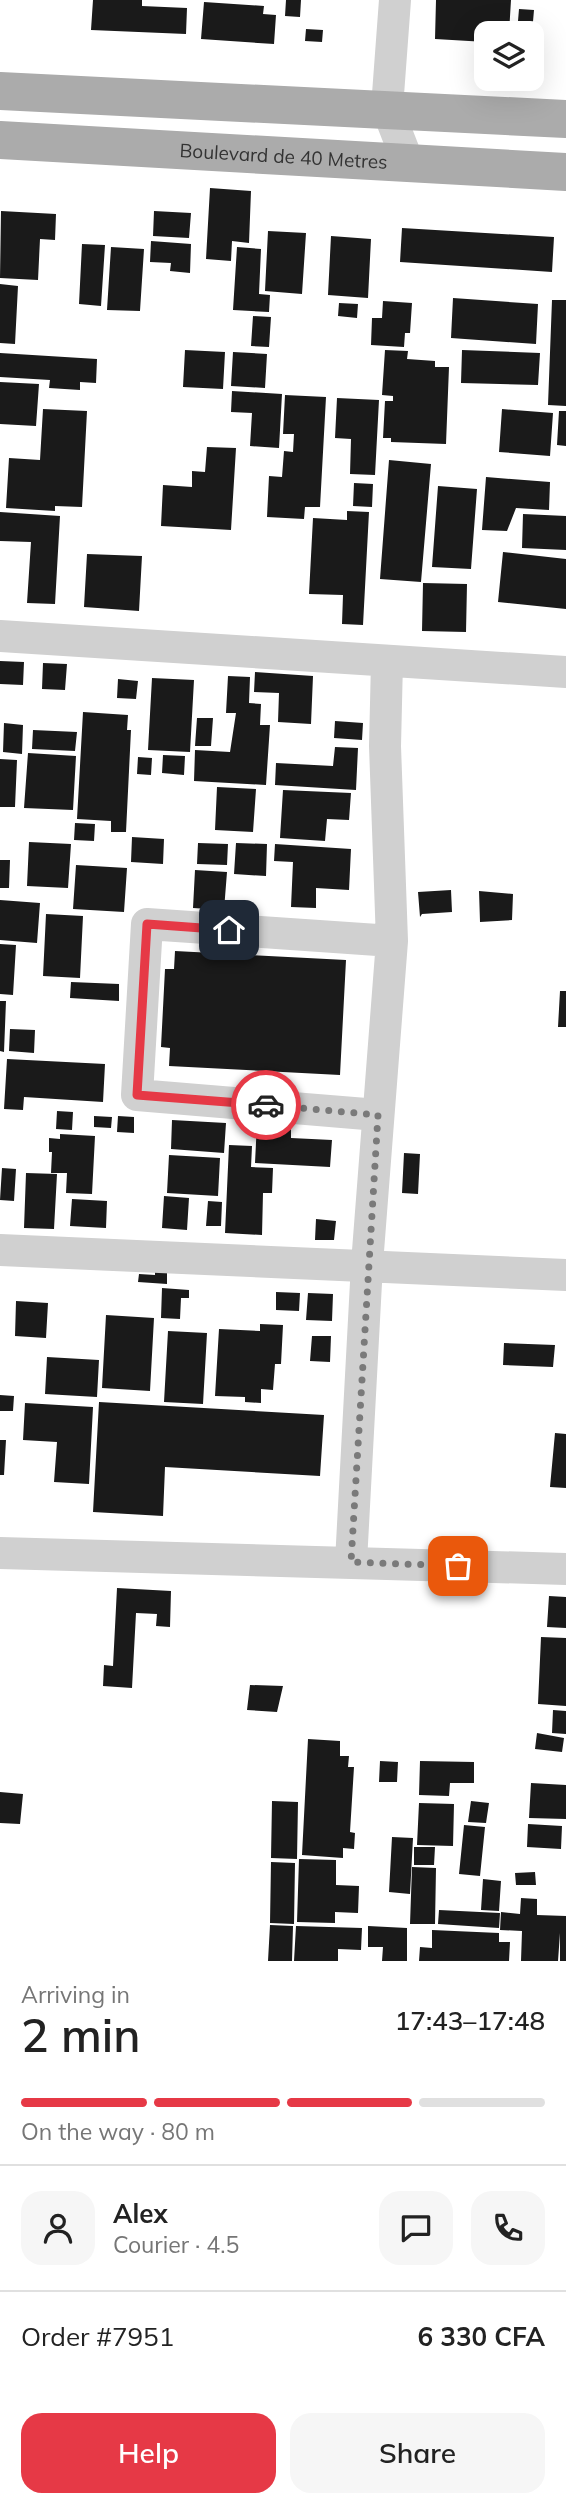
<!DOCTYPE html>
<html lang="en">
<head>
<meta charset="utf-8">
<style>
  body { margin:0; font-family:Mulish,sans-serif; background:#f6f6f6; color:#222; height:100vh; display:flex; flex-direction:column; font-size:26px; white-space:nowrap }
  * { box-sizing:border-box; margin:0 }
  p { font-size:23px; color:#767676 }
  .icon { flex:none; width:38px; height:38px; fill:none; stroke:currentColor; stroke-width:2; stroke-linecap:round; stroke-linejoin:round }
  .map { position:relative; height:1961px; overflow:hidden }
  .drawer { display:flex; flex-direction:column; background:#fff; flex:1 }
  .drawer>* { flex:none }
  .fabs { position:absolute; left:474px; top:21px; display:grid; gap:14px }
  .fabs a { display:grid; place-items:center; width:70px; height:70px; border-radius:14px; background:#fff; box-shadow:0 7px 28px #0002; font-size:35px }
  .pin { position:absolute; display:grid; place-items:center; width:60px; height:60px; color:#fff; margin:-30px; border-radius:14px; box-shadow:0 4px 10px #0006 }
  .courier { position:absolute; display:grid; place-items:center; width:70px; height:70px; margin:-35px; border:5px solid #e63946; border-radius:50%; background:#fff; color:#222; box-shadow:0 2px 9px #0007 }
  .headline em { font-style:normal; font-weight:600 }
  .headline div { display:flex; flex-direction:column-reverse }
  .headline { display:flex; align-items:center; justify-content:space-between; height:119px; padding:0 21px }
  h1 { font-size:46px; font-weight:600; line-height:52px }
  .bar { display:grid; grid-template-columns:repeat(4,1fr); gap:10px 7px; align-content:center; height:84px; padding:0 21px }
  .bar i { height:9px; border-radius:5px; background:#e0e0e0 }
  .bar .current { background:#e63946 }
  .bar p { grid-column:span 4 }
  .line { display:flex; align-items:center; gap:18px; padding:0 21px; border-top:2px solid #e0e0e0 }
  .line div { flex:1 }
  .round { display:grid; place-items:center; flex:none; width:74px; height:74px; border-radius:21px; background:#f6f6f6 }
  .button { display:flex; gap:14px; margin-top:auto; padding:14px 21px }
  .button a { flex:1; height:80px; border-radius:21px; background:#e63946; color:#fff; font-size:28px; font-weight:600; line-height:80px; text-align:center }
  .button a+a { background:#f6f6f6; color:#222 }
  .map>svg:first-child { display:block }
  .building { fill:#1a1a1a }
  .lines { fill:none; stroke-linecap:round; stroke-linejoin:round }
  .minor { stroke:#d0d0d0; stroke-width:32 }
  .primary { stroke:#ababab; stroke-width:38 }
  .done { stroke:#7a7a7a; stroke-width:7; stroke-dasharray:0 12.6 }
  .route { stroke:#e63946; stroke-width:9 }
  .labels { text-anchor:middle; stroke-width:7; stroke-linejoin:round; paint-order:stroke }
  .street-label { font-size:19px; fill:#333; stroke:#fff }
</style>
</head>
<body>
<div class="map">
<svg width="566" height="1961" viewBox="0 0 566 1961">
  <rect width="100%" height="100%" fill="#fff"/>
  <!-- building -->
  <path class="building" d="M93,0H142V6L187,8L186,34L91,30Z
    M286,0H301L300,17L285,16Z
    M436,0H511L509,33H486V42L435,39Z
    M204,2L264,6L263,14L276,15L274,44L201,39Z
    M519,9L534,10L532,33H517Z
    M306,29L323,30L322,42L305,41Z
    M210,188L251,191L249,243L232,241L231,261L206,259Z
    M1,211L56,214L55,240L40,239L38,280L0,278Z
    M154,211L191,213L189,238L153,236Z
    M402,228L554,237L552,272L400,262Z
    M268,231L306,233L302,294L265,291Z
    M331,236L371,239L368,298L328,295Z
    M151,241L191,244L190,273L170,271L171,263L150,262Z
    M82,244L105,245L101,306L79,304Z
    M111,247L144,249L140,311L107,310Z
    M237,247L261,249L259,294L270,295L269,312L233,310Z
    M0,284L18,286L15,344L0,343Z
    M453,298L538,304L536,344L451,338Z
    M552,300H566V406L548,405Z
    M383,301L412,303L410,333H405L404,347L371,345L372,318H382Z
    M339,303L358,304L357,318L338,316Z
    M253,316L271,317L269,347L251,346Z
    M185,350L225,352L223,389L183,387Z
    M385,350L408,351L407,359L435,361V367H449L446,444L391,442V438H383L385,401H393V396L382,395Z
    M462,350L540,353L538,385L461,383Z
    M233,352L267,354L265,388L231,386Z
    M0,353L97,359L96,383L80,382V390L49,388L50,380L0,377Z
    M0,382L39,384L36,426L0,424Z
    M232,391L282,394L279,448L250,446L252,413L231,412Z
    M285,395L326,397L320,507H305L304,519L267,517L269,476L282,477L284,451L293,452L294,434H283Z
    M337,398L379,400L375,475L350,474L351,439L335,438Z
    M43,409L87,411L82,507L55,506V511L6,508L9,458L40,460Z
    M502,409L553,413L550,456L499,452Z
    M559,411H566V446L557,445Z
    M207,447L236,448L231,530L161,526L163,485L192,487V471L205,472Z
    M389,460L431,464L421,582L380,579Z
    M486,477L550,482L549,510L516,508L507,531L482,530Z
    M354,483L373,484L372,507L353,506Z
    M438,486L477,489L471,569L432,567Z
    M347,511L369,512L363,625L342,624L343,595L309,594L313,518L347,520Z
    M0,512L60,516L55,604L27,603L31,542L0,541Z
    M523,514L566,516V550L522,548Z
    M503,552L566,559V609L498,602Z
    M87,554L142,556L139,611L84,607Z
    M423,583L467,584L466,632L422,631Z
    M0,661L24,662L23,685L0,684Z
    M43,663L67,664L65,690L42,689Z
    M255,672L313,676L311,724L278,722L279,693L254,692Z
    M228,676L250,677L249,703L261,704L260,725H270L266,785L194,781L195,750L230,752L236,713H226Z
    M152,678L194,680L190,752L148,750Z
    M118,679L138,681L136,699L117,698Z
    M83,712L128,715L127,730H131L126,832H111V821L77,819Z
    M197,718H213L211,746H195Z
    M335,721L363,723L362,740L334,738Z
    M4,723L23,725L22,754L3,752Z
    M33,730L77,732L75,751L32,749Z
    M335,747L358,748L356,790L275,785L276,763L333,766Z
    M28,753L76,756L73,810L24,808Z
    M163,755L185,756L184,775L162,773Z
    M138,757L152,758L151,775L137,774Z
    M0,759L17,760L15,807H0Z
    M217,787L256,789L253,832L215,830Z
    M283,790L351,793L349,820L327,819L325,841L280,838Z
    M75,823L95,824L94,841L74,840Z
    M132,837L164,839L163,864L131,862Z
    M29,842L71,844L68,888L27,886Z
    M198,843L228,844L227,865L197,864Z
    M236,843L267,844L266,876L234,874Z
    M275,844L351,849L349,890L316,888V908L291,907L293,862L274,861Z
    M0,860H10L9,888H0Z
    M76,865L127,868L124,912L73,909Z
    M195,870L227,872L224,910L193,908Z
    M451,890L452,912L422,914L420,917L418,892Z
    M479,891L513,894L512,920L480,922Z
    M0,900L40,903L37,943L0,940Z
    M46,914L83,916L80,978L43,976Z
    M0,944L16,945L13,995L0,994Z
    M175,951L346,960L340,1075L169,1066L170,1048L161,1047L165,969H174Z
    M71,982L119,984V1001L70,998Z
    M560,991H566V1027H558Z
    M0,1001H6L4,1052L0,1051Z
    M10,1029L35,1030L34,1053L9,1051Z
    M7,1059L105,1064L103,1102L24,1097L23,1110L4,1109Z
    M57,1111L73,1112L72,1130L56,1129Z
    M94,1116L112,1117L111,1128L94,1127Z
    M118,1116L134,1117V1133L117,1132Z
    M172,1120L226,1123L224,1153L171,1149Z
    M257,1122L291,1124V1138L332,1140L330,1167L255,1163Z
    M60,1134L95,1136L92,1194L66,1193L67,1173H51L52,1152H49V1138L60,1139Z
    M229,1145L252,1146L251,1167L273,1168L272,1193H263L262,1235L225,1233Z
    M404,1153L420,1154L418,1194L402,1193Z
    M169,1155L220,1158L218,1196L167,1193Z
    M2,1168L16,1169L14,1201L0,1200Z
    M26,1173L57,1174L54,1229L24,1228Z
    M164,1196L189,1198L187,1230L162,1228Z
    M72,1199L107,1201L106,1228L70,1226Z
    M208,1201L222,1202L221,1226H206Z
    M316,1219L336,1221L334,1240H315Z
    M155,1269L167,1270V1284L138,1282L139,1274L155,1275Z
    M162,1288L189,1290V1298H181L180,1319L161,1318Z
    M276,1292L300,1293L299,1311L276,1310Z
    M308,1293L333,1294L332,1321L306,1320Z
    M16,1301L48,1303L46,1338L15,1336Z
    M106,1315L154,1318L150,1391L102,1388Z
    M260,1324L283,1325L281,1364H275L273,1390L261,1389V1403L245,1402V1397L215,1396L219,1329L260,1331Z
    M168,1331L207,1333L203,1404L164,1402Z
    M312,1336H331L330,1362L310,1361Z
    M504,1343L555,1345L553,1367L503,1365Z
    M47,1357L99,1360L97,1397L45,1394Z
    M0,1395L14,1396L13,1411H0Z
    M99,1402L324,1415L320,1476L165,1467L163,1516L93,1512Z
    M25,1403L93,1407L89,1484L54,1482L57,1442L23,1440Z
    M555,1433L566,1434V1488L550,1487Z
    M0,1440H6L4,1475H0Z
    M117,1588L171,1591L170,1627L156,1626L157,1614L136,1613L132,1688L103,1686L104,1665L113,1666Z
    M549,1596L566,1597V1628L547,1627Z
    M541,1637L566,1638V1706L538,1704Z
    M250,1685L283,1686L277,1712L247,1710Z
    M553,1710L566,1711V1734L552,1733Z
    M537,1733L564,1738L562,1752L535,1749Z
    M308,1739L340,1741V1756H349L348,1767H354L350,1832L355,1833L354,1849L343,1848V1858L302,1855Z
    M380,1761L398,1762L397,1782H379Z
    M420,1761L474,1762V1783H450L449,1796L419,1795Z
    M531,1783L566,1785V1819L529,1818Z
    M0,1792L23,1794L20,1824L0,1823Z
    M272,1801L298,1802L297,1859L271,1858Z
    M471,1801L489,1803L486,1823L468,1822Z
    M419,1803L454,1804L453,1846L417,1845Z
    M528,1824L562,1826L561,1849L527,1847Z
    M464,1825L485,1827L480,1876L459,1874Z
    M392,1837L413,1838L410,1894L389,1892Z
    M414,1847H435L434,1865H414Z
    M299,1859L336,1860V1885L359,1886L358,1913L335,1912V1923L297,1922Z
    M271,1862L295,1863L294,1924L270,1923Z
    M412,1867L436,1868L435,1924H410Z
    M535,1872L536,1885H516L515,1873Z
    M483,1879L501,1881L499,1911L481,1910Z
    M521,1898L537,1899V1915L566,1916V1961H560V1933L558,1961H521L522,1931L500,1930L501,1912L520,1914Z
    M439,1910L500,1913L499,1928L438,1924Z
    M270,1925L293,1926L292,1961H268Z
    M296,1926L362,1928L361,1950L338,1949V1961H294Z
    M368,1926L407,1928V1961H382L383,1947H368Z
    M432,1930L499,1933V1942H510L509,1961H419L420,1947L432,1948Z"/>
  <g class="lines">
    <!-- minor -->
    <path class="minor" d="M395,0L387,108L408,162
      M0,636L566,672
      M378,1115L137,1095L147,924L392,941
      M0,1250L566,1275
      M0,1553L566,1569
      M351,1562L367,1264L392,941L385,746L387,661"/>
    <!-- primary -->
    <g class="primary">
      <path d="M0,91L566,119"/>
      <path id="s1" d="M0,140L566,172"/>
    </g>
  </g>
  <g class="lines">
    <!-- done -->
    <path class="done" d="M266,1105L378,1115L351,1562L458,1566"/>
    <!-- route -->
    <path class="route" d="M229,930L147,924L137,1095L266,1105"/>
  </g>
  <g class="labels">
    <!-- street labels -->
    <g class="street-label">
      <text dy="7" stroke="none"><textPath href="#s1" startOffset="284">Boulevard de 40 Metres</textPath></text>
    </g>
  </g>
</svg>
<div class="fabs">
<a><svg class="icon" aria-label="layers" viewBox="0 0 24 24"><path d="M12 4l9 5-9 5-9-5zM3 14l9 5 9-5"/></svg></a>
</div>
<div class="pin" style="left:458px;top:1566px;background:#ea580c"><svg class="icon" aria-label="bag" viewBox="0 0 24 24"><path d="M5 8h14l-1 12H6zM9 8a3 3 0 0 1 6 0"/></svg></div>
<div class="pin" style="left:229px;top:930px;background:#1f2937"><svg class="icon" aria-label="home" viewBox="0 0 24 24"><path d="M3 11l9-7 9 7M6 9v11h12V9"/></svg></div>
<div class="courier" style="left:266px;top:1105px"><svg class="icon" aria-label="car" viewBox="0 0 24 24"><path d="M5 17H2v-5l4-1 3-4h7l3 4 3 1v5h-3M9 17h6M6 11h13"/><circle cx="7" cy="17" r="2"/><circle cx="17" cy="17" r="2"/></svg></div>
</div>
<section class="drawer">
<div class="headline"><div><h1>2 min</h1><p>Arriving in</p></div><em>17:43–17:48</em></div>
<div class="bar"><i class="current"></i><i class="current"></i><i class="current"></i><i></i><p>On the way · 80 m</p></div>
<div class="line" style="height:126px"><a class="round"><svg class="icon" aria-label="person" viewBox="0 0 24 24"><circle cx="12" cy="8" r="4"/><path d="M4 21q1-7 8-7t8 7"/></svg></a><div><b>Alex</b><p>Courier · 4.5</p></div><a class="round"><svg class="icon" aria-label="chat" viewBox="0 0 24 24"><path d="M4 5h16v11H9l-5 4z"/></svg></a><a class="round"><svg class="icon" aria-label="phone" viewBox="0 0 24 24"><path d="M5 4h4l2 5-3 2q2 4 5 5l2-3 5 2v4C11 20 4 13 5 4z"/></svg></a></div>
<div class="line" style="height:91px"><div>Order #7951</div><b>6 330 CFA</b></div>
<div class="button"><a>Help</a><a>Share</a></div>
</section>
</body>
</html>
